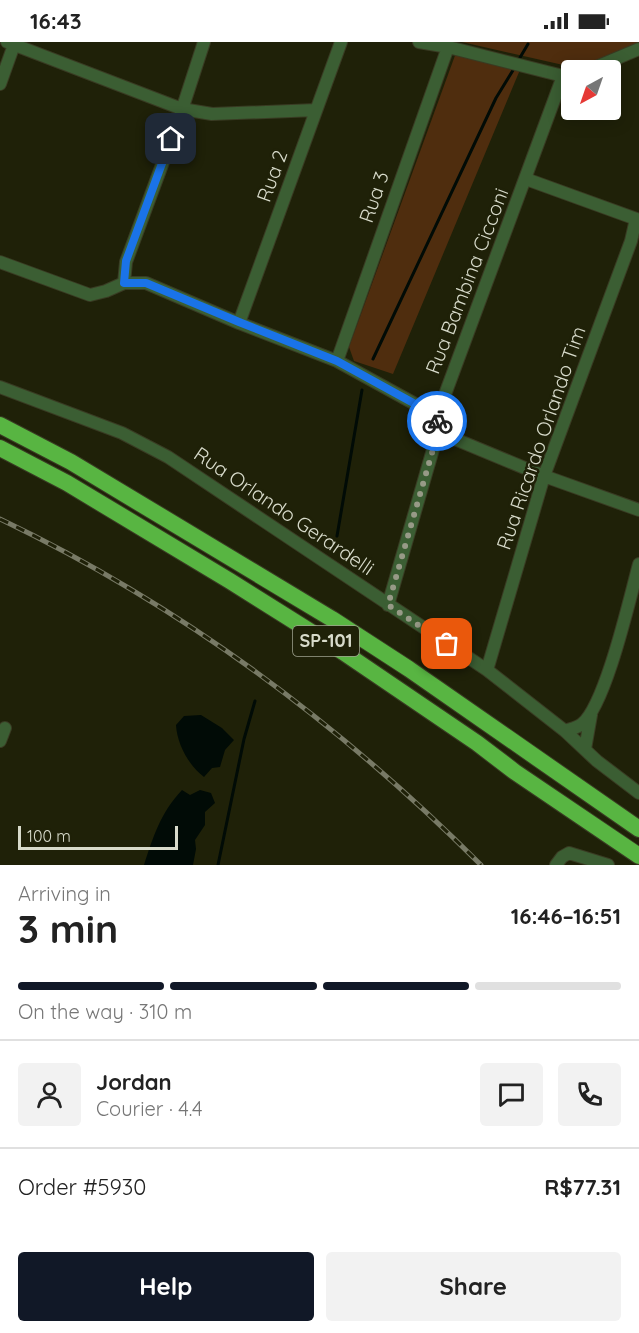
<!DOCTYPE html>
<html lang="en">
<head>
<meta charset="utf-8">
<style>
  body { margin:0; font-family:Quicksand,sans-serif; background:#f2f2f2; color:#222; height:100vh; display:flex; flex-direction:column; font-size:22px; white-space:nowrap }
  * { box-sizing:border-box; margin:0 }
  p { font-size:20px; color:#767676 }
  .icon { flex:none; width:33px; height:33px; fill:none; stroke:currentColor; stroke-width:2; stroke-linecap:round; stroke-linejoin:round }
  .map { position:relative; height:823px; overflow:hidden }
  .drawer { display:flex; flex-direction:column; background:#fff; flex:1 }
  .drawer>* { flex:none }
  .needle { width:39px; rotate:220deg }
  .buttons { position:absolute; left:561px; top:18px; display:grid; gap:12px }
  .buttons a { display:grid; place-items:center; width:60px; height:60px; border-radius:6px; background:#fff; box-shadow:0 3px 15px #0003; font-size:30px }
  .scale { position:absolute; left:18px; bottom:15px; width:160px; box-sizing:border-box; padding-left:6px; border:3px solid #d8dbcb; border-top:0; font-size:16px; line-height:21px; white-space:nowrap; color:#d8dbcb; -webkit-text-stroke:4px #1f2108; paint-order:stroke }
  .pin { position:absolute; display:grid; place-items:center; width:51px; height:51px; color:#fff; margin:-26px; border-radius:12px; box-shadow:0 3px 9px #0006 }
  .courier { position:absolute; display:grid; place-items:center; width:60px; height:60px; margin:-30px; border:4px solid #1a73e8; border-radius:50%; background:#fff; color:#222; box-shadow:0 2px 8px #0007 }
  .headline em { font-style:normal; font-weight:800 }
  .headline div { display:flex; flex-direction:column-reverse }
  .headline { display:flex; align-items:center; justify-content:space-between; height:102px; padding:0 18px }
  h1 { font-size:39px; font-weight:800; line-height:45px }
  .bar { display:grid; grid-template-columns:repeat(4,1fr); gap:9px 6px; align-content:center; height:72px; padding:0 18px }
  .bar i { height:8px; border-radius:4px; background:#e0e0e0 }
  .bar .on { background:#111827 }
  .bar p { grid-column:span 4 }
  .line { display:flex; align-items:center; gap:15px; padding:0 18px; border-top:2px solid #e0e0e0 }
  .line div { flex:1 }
  .round { display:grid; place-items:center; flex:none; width:63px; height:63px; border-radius:6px; background:#f2f2f2 }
  .primary-button { display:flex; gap:12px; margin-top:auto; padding:12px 18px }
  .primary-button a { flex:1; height:69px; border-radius:6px; background:#111827; color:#fff; font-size:24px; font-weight:800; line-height:69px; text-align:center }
  .primary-button a+a { background:#f2f2f2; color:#222 }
  .status { display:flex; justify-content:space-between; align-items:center; height:42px; padding:0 30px; background:#fff; direction:ltr }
  .status svg { height:16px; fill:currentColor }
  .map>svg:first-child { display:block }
  .green { fill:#4f2d0e }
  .water { fill:#010b06 }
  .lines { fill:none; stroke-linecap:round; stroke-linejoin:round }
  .stream { stroke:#010b06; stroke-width:3 }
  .minor-casing { stroke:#393b23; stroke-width:14 }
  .highway-casing { stroke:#393b23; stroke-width:18 }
  .minor { stroke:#3b5e33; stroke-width:12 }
  .highway { stroke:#58b542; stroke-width:16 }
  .rail-casing { stroke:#787a66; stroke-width:5 }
  .rail { stroke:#1f2108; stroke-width:3; stroke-dasharray:9; stroke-linecap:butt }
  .done { stroke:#979a87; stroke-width:6; stroke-dasharray:0 10.8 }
  .route { stroke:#1a73e8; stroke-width:8 }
  .labels { text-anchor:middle; stroke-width:5; stroke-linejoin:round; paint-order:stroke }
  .shield { fill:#1f2108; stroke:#a0a390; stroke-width:1.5 }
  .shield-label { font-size:18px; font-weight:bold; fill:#d8dbcb }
  .street-label { font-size:20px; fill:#d8dbcb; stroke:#1f2108 }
</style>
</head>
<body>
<div class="status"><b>16:43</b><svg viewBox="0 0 49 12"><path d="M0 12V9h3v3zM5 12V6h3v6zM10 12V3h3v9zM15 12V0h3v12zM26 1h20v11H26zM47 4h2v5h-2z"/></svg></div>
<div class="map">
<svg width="639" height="823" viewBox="0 0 639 823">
  <rect width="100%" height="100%" fill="#1f2108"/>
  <!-- green -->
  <path class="green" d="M462,0H639V3L589,23L572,25Z
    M457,8L522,23L393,332L354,319L349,305Z"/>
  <!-- water -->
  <path class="water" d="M201,673L222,686L234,698L225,708L220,725L212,726L204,735C189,724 177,702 176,683L184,674Z
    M182,748L190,753L200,748L211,751L215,761L205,770V783L195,798L196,807L193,823H144C153,795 161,770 182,748Z"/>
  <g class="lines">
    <!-- stream -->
    <path class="stream" d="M518,19L528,2
      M373,317L496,56L515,25
      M337,494L362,348
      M218,823L244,697L255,659"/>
    <!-- minor casing -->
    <g class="minor-casing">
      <path id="minor" d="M7,0L182,67L212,72L316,68
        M419,0L448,5L563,34L572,32
        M589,28L639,7
        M0,42L15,0
        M526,137L639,178
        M0,220L90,253L106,249L124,241L126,220L179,77L204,0
        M124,241H146L239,281L337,319L437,374
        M239,281L341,0
        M337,319L448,5
        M0,345L122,391L168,415L487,628L565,689L597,719L639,751
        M438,390L544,434L639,468
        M388,563L438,390L437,374L563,34
        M487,628L544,434L631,199L636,177
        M565,689C570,687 577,686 582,682C606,662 630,555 639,522
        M0,699L5,686
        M585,707L591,673
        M556,823L562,815L569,811L608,823"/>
    </g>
    <!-- highway casing -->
    <g class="highway-casing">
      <path id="highway" d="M0,383L71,420L332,577L409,627L639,787
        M0,406L67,441L230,539L343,610L477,701L515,730L639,814"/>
    </g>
    <!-- minor -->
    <use href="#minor" class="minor"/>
    <!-- highway -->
    <use href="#highway" class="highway"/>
    <!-- rail casing -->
    <g class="rail-casing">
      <path id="rail" d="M0,477C180,563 340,682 481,823"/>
    </g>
    <!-- rail -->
    <use href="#rail" class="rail"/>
  </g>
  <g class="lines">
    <!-- done -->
    <path class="done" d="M437,379L438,390L388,563L447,602"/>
    <!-- route -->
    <path class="route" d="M171,97L126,219L124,241H146L239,280L337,319L437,374V379"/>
  </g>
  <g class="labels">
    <!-- shield labels -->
    <rect class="shield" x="293" y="584" width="66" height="30" rx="4.5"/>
    <g class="shield-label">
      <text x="326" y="605">SP-101</text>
    </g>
    <!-- street labels -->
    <g class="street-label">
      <text transform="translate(272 134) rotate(-70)" y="7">Rua 2</text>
      <text transform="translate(374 155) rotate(-71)" y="7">Rua 3</text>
      <text transform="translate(467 239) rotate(-69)" y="7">Rua Bambina Cicconi</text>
      <text transform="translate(541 396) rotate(-71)" y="7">Rua Ricardo Orlando Tim</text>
      <text transform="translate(284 469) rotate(34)" y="7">Rua Orlando Gerardelli</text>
    </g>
  </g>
</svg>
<div class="buttons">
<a><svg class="needle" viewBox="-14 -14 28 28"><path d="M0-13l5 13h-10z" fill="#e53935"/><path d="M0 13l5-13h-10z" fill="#767676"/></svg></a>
</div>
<div class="scale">100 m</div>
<div class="pin" style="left:447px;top:602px;background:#ea580c"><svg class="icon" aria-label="bag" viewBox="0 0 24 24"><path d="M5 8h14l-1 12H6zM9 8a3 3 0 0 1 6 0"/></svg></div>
<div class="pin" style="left:171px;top:97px;background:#1f2937"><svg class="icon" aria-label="home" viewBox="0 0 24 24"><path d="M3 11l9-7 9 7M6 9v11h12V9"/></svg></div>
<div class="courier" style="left:437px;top:379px"><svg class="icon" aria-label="bike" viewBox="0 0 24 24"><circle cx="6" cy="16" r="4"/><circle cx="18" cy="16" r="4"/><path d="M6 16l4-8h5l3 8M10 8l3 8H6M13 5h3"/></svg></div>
</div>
<section class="drawer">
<div class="headline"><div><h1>3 min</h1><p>Arriving in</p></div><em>16:46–16:51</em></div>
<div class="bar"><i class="on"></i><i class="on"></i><i class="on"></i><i></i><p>On the way · 310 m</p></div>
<div class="line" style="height:108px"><a class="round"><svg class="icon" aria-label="person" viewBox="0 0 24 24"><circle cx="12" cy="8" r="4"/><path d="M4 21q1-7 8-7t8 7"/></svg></a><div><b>Jordan</b><p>Courier · 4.4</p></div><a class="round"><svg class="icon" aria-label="chat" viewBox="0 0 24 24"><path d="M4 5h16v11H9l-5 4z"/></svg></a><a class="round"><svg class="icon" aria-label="phone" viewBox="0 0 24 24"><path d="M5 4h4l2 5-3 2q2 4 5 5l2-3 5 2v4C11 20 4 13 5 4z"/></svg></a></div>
<div class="line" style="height:78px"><div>Order #5930</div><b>R$77.31</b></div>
<div class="primary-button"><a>Help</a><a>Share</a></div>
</section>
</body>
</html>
